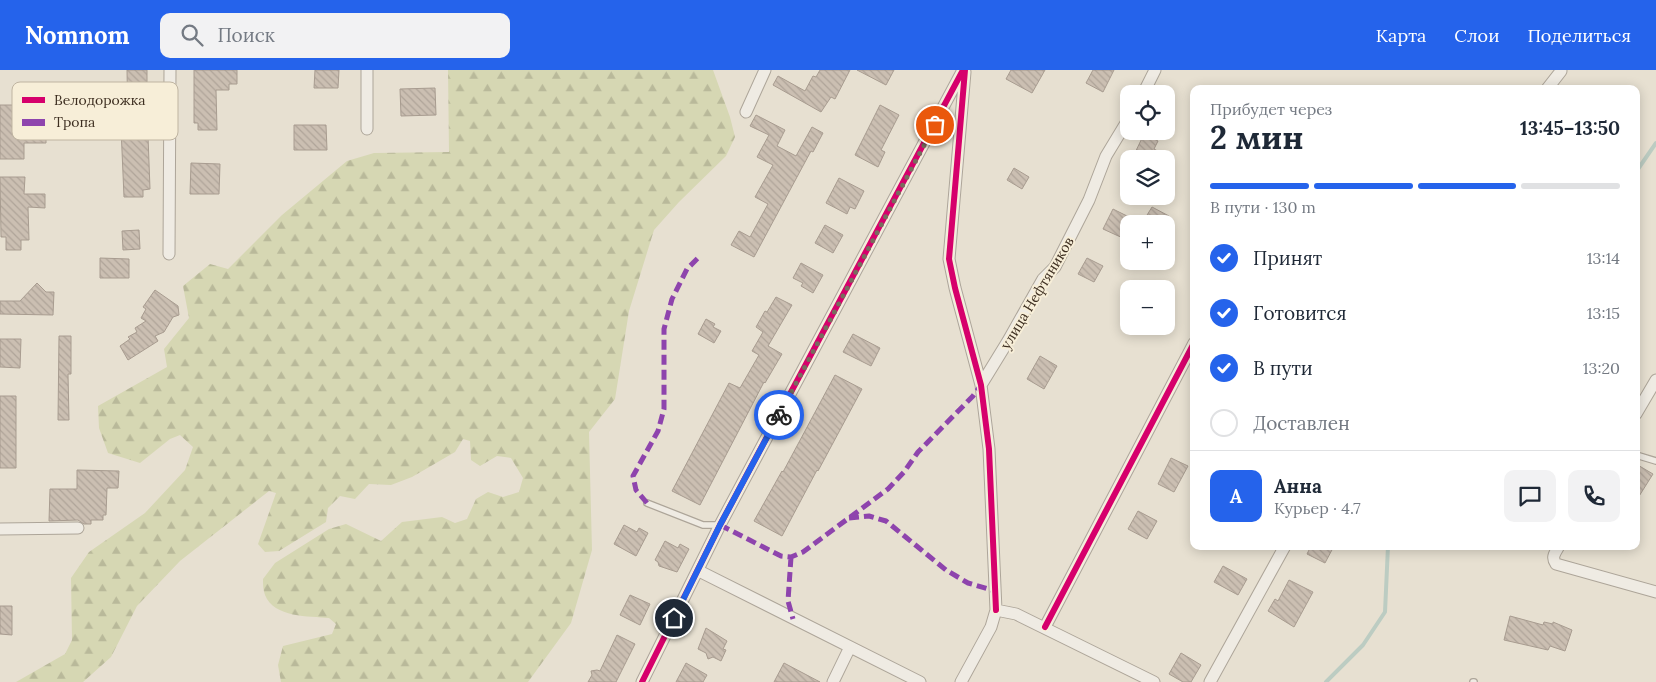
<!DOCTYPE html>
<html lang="ru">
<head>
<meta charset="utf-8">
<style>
  body { margin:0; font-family:Lora,serif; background:#f2f2f3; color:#1f2937; height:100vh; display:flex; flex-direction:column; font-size:19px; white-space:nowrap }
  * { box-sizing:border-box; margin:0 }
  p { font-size:16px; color:#747a83 }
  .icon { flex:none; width:28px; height:28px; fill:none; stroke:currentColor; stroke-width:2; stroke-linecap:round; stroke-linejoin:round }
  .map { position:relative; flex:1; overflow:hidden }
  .panel { position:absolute; left:1190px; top:15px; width:450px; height:465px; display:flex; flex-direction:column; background:#fff; border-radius:10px; box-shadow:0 2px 12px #0003 }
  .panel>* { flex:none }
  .tools { position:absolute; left:1120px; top:15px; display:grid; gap:10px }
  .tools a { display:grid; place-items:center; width:55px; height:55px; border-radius:10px; background:#fff; box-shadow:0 2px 12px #0003; font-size:25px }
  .pin { position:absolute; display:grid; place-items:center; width:42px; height:42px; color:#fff; margin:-21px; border:2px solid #fff; border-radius:50%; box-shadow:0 1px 5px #0007 }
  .courier { position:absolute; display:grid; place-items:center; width:50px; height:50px; margin:-25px; border:4px solid #2563eb; border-radius:50%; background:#fff; color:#222; box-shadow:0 1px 6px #0007 }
  .head em { font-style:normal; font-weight:700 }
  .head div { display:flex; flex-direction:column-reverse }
  .head { display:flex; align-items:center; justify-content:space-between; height:85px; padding:0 20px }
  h1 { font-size:32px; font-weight:700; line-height:38px }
  .bar { display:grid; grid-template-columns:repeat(4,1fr); gap:8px 5px; align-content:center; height:60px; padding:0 20px }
  .bar i { height:6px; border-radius:4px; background:#e0e1e3 }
  .bar .selected { background:#2563eb }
  .bar p { grid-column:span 4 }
  .line { display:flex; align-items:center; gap:12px; padding:0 20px; border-top:1px solid #e0e1e3 }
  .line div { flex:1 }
  .round { display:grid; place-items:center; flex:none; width:52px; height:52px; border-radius:10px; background:#f2f2f3 }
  ol { padding:0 20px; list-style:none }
  li { display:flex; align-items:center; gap:15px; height:55px }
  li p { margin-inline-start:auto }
  li .icon { padding:5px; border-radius:50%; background:#2563eb; color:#fff; stroke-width:4 }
  li:last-child { color:#747a83 }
  li i { width:28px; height:28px; border:2px solid #e0e1e3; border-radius:50% }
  header { display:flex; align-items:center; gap:30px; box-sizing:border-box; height:70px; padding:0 25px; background:#2563eb; color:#fff }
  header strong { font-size:24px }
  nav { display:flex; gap:28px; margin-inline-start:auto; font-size:18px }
  .search { width:350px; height:45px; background:#f2f2f3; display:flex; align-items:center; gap:12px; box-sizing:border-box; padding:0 18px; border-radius:10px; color:#747a83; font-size:19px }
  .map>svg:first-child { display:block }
  .forest { fill:url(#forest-firs) }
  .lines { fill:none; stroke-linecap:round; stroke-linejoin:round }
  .stream { stroke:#bcccc2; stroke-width:4 }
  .building { fill:url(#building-back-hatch); stroke:#a89c90 }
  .service-casing { stroke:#ada599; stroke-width:8 }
  .minor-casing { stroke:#ada599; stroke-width:13 }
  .service { stroke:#efebe3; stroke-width:5.5 }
  .minor { stroke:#efebe3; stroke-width:11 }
  .quiet { stroke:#8e44ad; stroke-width:5; stroke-dasharray:10 5; stroke-linecap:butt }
  .cycleway-casing { stroke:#f7eed8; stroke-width:9 }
  .cycleway { stroke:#d6006c; stroke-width:6 }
  .done { stroke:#786c5e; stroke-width:5; stroke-dasharray:0 9 }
  .route { stroke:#2563eb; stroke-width:6 }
  .labels { text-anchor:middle; stroke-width:4; stroke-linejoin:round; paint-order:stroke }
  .street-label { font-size:14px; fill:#3d2e20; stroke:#f7eed8 }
  .key { fill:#f7eed8; stroke:#bfb4a1; stroke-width:1 }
  .key-label { font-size:14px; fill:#3d2e20 }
</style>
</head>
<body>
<header>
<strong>Nomnom</strong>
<div class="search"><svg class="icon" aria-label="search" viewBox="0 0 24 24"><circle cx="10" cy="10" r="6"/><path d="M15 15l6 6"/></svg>Поиск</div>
<nav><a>Карта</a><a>Слои</a><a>Поделиться</a></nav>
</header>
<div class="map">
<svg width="1656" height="612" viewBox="0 0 1656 612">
  <defs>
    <pattern id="forest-firs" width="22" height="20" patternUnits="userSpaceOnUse" patternTransform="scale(1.25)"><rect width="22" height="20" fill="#d6d7b3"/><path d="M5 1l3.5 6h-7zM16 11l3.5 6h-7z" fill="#b9b99a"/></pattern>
    <pattern id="building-back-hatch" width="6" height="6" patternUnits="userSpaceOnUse" patternTransform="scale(1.25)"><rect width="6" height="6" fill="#cbbfb2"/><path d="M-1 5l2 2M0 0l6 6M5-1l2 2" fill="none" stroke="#afa499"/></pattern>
  </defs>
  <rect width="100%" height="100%" fill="#e7e0d1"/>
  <!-- forest -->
  <path class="forest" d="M448,0H713L730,47L735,67L726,86L679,132L654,160L629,241L615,329L589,362L592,480L571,553L528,612H281L278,595L283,576L332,564L336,554L329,548C309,546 274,548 265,525C263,520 263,514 263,509L275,493L329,459L346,454L381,471L402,452L442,447L455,453L467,449L476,429L488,422L503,427L519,422L523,408L511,388L497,386L480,396L471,390L470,371L463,369L455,382L412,407L391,415L369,414L355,429L340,426L328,438L326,452L279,481L265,482L258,474L276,423L269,421L180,491L137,536L111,587L83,612H16L65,584L72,570L71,508L89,482L145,443L185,400L193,377L180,365L170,369L140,393L108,383L99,358L98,336L167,297L164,279L189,248L183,216L210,194L228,199L282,145L347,91L374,83L449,82Z"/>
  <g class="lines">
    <!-- stream -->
    <path class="stream" d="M1636,102L1656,73
      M1326,612L1363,575L1385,542L1388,476"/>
  </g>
  <!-- building -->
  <path class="building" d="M127,0H147V13H149V41H142V66H148L150,119L143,120V127H124L121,58H128Z
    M194,0H237V14H229V20H216L217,60H198V53H194Z
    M315,0H339L338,18H314Z
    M820,0H850L835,29L831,27L821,42L773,15L778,6L805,21L813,6L816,7Z
    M857,0H894L886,15Z
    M1011,0H1045L1032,23L1006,9Z
    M1093,0H1114L1103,22L1086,13Z
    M435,18L436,45L401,46L400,19Z
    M0,35H21L20,60H46V73H24V89H0Z
    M880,35L899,45L881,80L885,82L878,97L855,85Z
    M756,45L785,60L777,76L796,86L812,57L823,63L813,82L811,81L754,187L731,175L739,161L750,167L768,134L755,127L773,95L757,87L769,65L750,56Z
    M294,55H326L327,80H294Z
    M1144,64L1158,71L1154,79L1172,89H1132Z
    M191,93L220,94L219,124H190Z
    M1014,98L1029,107L1022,119L1007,110Z
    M0,107H25L24,124H45V138L28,137L29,170H21V180H6V167H1Z
    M839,108L864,121L855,139L850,137L847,144L826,133Z
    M1152,137L1169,146L1165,154H1151L1144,150Z
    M1113,139L1129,147V163L1125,169L1103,159Z
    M825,155L843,165L833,183L815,173Z
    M139,160L140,179L123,180L122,161Z
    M100,188L129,189V208H100Z
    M1087,188L1103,196L1094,212L1078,204Z
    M801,193L823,205L813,223L801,216L803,213L793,208Z
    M37,213L46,222H54L53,245L0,244V231H20Z
    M155,220L178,236L179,245L173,247L164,262L155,266L158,271L128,290L120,276L130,269L128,267L137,262L135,258L146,251L141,248L146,239L143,237Z
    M776,227L792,235L768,276L782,284L765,313L764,312L700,435L672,421L729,313L740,318L759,285L752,281L763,262L756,257L765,241L767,242Z
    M706,249L715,254L713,257L721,261L714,273L698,264Z
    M853,264L880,278L871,296L843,282Z
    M59,266H71V304H68L69,350H58Z
    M0,269H21L20,298L0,297Z
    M1040,286L1057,296L1044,319L1027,309Z
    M835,305L862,319L818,401L817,400L782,466L754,451L782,401L783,402Z
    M0,326H16V398H0Z
    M1171,388L1188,396L1174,422L1158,414Z
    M1636,394L1653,404L1636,431Z
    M77,400L119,401L118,418H107L106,445H103V450H91V454H84L78,450L49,451L50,419H77Z
    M1138,441L1157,451L1147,469L1128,459Z
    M624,455L637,462L639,458L648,463L636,486L614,474Z
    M665,471L678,478L680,474L689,479L677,502L659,496L658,492L655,490Z
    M1311,476H1334L1325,493L1307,484Z
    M1223,496L1247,509L1238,525L1214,512Z
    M1289,510L1313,522L1294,557L1268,541L1275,529L1278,531Z
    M630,525L650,534L640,555L620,545Z
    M0,536H12V565L0,564Z
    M1510,546L1543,555L1544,552L1553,554V552L1572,560L1565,581L1550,576L1548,580L1504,570Z
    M706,558L727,571L723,579L726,580L721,591L713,587L708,589L706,583L698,579Z
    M617,565L635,574L616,612H588L592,605L591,601L597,600L600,601Z
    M1181,583L1201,595L1191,612H1183L1169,604Z
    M686,593L707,605L703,612H676Z
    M784,593L820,612H774Z"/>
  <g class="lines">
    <!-- service casing -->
    <g class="service-casing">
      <path id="service" d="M1636,385L1656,391
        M647,433L703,455H720
        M1473,612H1474"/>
    </g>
    <!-- minor casing -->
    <g class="minor-casing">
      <path id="minor" d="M965,2L949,189L955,218L981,315L989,379L996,540
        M1547,19L1561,1
        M1143,24L1155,0
        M746,42L765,0
        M367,59V0
        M169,184L170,0
        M981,315L1008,271L1043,209L1055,197L1089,130L1106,86L1129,48
        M1636,344L1656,310
        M0,459L78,458
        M1559,476C1555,483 1551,487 1556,494L1656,522
        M699,501L920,612
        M1045,557L1194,273
        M642,612L720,455L963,0
        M833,612L850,577
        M961,612L991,557L996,540L1016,544L1154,612
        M1210,612L1285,476"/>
    </g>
    <!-- service -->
    <use href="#service" class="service"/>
    <!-- minor -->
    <use href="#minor" class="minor"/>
    <!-- quiet -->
    <path class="quiet" d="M647,433L636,420L633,406L658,361L664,339V259L672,229L687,199L698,188
      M849,448L869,446L886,451L946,500L968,513L995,521
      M720,455L781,486L791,487L803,482L888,419L904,402L918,382L973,326L981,315
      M791,487L788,531L793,549"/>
    <!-- cycleway casing -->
    <g class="cycleway-casing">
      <path id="cycleway" d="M965,0L949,189L955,218L981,315L989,379L996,540
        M1045,557L1194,273
        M642,612L720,455L963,0"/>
    </g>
    <!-- cycleway -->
    <use href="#cycleway" class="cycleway"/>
  </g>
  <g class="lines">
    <!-- done -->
    <path class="done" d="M779,345L935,55"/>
    <!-- route -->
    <path class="route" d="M674,548L720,455L779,345"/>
  </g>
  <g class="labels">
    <!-- street labels -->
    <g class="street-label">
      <text transform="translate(1037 223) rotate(-59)" y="5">улица Нефтяников</text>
    </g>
  </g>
  <!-- legend -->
  <rect x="12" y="12" width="166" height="58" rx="8" class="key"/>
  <rect x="22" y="27" width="23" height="6" fill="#d6006c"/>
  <rect x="22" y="49" width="23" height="7" fill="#8e44ad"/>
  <g class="key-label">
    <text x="54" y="35">Велодорожка</text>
    <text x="54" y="57">Тропа</text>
  </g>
</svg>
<div class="tools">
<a><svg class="icon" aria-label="locate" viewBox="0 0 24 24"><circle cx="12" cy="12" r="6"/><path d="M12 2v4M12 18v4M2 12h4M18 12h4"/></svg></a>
<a><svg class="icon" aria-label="layers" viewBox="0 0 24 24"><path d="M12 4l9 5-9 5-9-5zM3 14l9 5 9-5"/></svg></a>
<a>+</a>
<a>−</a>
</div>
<div class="pin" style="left:935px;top:55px;background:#ea580c"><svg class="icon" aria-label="bag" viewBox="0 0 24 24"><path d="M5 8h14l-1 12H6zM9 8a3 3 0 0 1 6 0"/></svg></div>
<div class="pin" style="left:674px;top:548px;background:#1f2937"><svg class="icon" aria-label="home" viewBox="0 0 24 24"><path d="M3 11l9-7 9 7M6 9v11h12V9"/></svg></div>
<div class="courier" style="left:779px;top:345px"><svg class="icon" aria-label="bike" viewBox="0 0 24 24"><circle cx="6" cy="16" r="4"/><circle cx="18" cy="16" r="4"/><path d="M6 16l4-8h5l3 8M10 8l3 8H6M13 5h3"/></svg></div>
<section class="panel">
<div class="head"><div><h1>2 мин</h1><p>Прибудет через</p></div><em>13:45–13:50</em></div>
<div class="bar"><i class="selected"></i><i class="selected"></i><i class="selected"></i><i></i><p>В пути · 130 m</p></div>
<ol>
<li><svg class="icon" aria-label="check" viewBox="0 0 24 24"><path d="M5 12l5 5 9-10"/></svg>Принят<p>13:14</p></li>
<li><svg class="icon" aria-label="check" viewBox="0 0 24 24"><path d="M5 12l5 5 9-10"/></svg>Готовится<p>13:15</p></li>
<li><svg class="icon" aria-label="check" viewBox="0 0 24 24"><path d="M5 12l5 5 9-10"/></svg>В пути<p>13:20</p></li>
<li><i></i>Доставлен</li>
</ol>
<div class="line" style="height:90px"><b class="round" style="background:#2563eb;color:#fff">А</b><div><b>Анна</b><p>Курьер · 4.7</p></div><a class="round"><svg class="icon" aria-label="chat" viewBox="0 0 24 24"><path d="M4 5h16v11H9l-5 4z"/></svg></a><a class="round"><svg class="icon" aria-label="phone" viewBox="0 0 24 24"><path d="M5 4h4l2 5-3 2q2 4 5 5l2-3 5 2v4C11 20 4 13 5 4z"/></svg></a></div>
</section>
</div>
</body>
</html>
